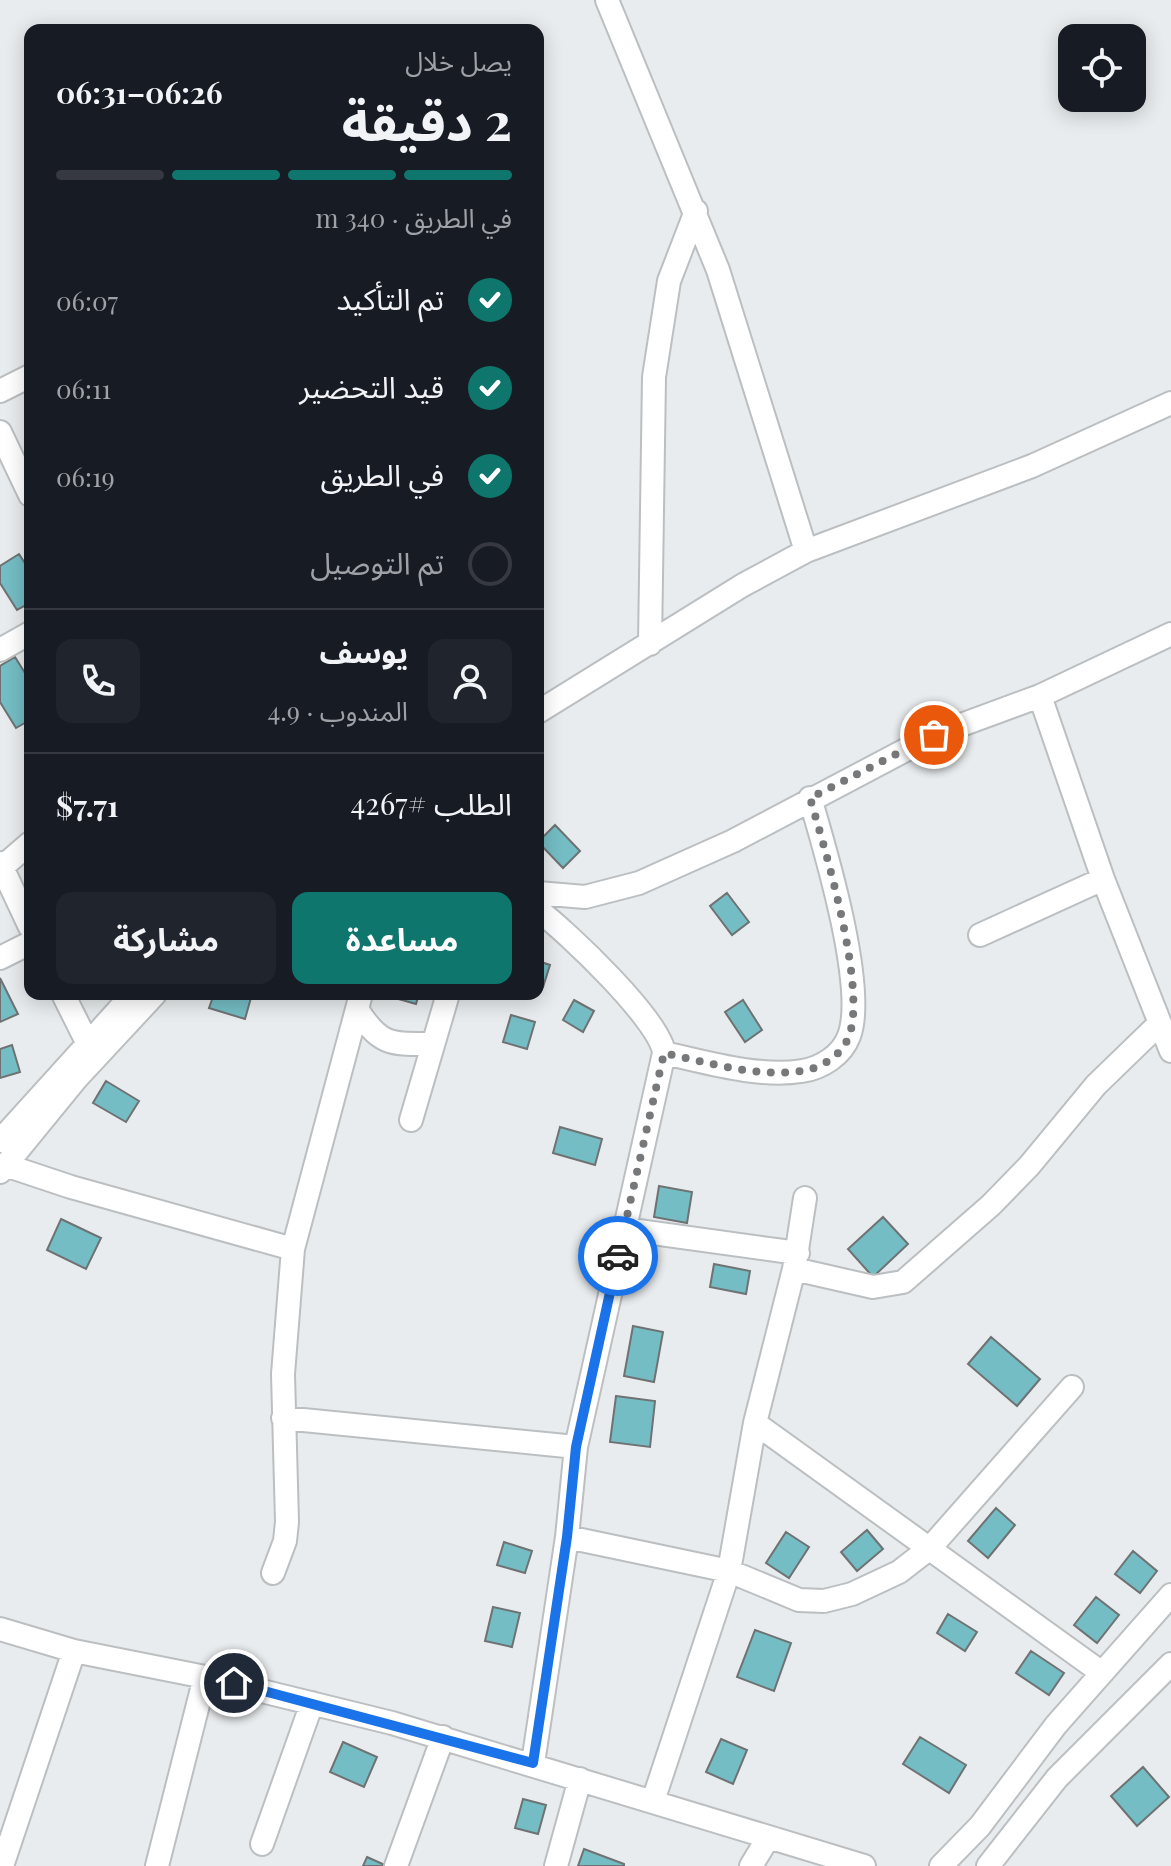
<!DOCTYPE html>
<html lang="ar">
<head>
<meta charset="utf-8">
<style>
  body { margin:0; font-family:"Playfair Display","Noto Sans Arabic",serif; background:#20242c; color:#f1f3f6; direction:rtl; height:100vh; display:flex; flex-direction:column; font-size:30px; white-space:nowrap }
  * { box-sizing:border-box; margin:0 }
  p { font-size:26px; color:#9ea1a6 }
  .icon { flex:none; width:44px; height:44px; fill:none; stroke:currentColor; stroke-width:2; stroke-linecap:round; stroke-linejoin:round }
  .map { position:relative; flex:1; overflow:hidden; direction:ltr }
  .panel { position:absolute; left:24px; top:24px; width:520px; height:976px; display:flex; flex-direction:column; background:#171b24; border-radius:16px; box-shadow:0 4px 20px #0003; direction:rtl }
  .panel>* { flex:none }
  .fabs { position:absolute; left:1058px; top:24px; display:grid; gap:16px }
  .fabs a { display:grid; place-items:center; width:88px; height:88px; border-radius:16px; background:#171b24; box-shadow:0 4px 20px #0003; font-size:40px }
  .pin { position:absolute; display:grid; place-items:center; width:68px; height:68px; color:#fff; margin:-34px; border:4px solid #fff; border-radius:50%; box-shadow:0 2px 8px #0007 }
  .courier { position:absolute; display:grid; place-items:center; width:80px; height:80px; margin:-40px; border:6px solid #1a73e8; border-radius:50%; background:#fff; color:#222; box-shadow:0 2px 10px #0007 }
  .head em { font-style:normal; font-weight:700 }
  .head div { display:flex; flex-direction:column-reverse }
  .head { display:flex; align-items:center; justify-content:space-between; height:136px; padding:0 32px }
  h1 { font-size:52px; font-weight:700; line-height:60px }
  .bar { display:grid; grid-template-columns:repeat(4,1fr); gap:12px 8px; align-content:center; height:96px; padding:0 32px }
  .bar i { height:10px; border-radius:6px; background:#363941 }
  .bar .active { background:#0f766e }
  .bar p { grid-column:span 4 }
  .line { display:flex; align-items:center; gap:20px; padding:0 32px; border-top:2px solid #363941 }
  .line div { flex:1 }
  .round { display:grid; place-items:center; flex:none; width:84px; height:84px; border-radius:16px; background:#20242c }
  ol { padding:0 32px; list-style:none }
  li { display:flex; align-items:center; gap:24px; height:88px }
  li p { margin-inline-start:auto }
  li .icon { padding:8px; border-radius:50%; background:#0f766e; color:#fff; stroke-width:4 }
  li:last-child { color:#9ea1a6 }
  li i { width:44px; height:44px; border:4px solid #363941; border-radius:50% }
  .action { display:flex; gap:16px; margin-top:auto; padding:16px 32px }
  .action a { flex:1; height:92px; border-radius:16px; background:#0f766e; color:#fff; font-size:32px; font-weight:700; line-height:92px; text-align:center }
  .action a+a { background:#20242c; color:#f1f3f6 }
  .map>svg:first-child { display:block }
  .building { fill:#74bdc4; stroke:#6f7273; stroke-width:2 }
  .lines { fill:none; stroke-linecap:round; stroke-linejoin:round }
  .minor-casing { stroke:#bcbfc1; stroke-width:26 }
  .minor { stroke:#fff; stroke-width:22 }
  .done { stroke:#77787a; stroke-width:8; stroke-dasharray:0 14.4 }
  .route { stroke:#1a73e8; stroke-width:10 }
</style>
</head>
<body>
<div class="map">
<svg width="1171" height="1866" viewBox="0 0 1171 1866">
  <rect width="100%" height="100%" fill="#e9ecee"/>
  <!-- building -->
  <path class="building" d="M19,554L30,571V603L17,610L0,583V566Z
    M15,657L30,681V720L16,728L0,702V666Z
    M555,825L580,851L563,868L538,842Z
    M727,893L749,922L732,935L710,906Z
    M538,961L550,965L543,987L538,986Z
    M0,978L18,1014L0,1022Z
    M214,994H252L245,1019L209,1008Z
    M381,994H419L416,1004Z
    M574,1000L594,1011L583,1032L563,1020Z
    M743,1000L762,1030L745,1042L725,1012Z
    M511,1015L535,1022L527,1049L503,1042Z
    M12,1045L20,1072L0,1078V1049Z
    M106,1081L139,1101L126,1122L93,1103Z
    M560,1127L602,1139L595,1165L553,1153Z
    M659,1186L692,1192L687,1223L654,1217Z
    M883,1217L908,1244L873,1277L848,1249Z
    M61,1219L101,1238L86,1269L47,1250Z
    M714,1264L750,1271L746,1294L710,1287Z
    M633,1326L663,1332L654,1382L624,1376Z
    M991,1337L1040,1379L1017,1406L968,1364Z
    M616,1396L655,1401L650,1447L610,1442Z
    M996,1508L1015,1525L988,1558L968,1541Z
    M867,1530L883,1549L857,1571L841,1552Z
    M786,1532L809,1547L789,1578L766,1563Z
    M504,1542L532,1551L525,1573L497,1565Z
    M1133,1551L1157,1571L1140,1593L1115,1574Z
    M1096,1597L1119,1615L1097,1643L1074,1625Z
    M493,1607L520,1613L512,1647L485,1641Z
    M948,1614L977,1632L965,1651L937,1633Z
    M755,1630L791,1643L774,1691L737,1677Z
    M1031,1651L1064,1673L1049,1695L1016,1673Z
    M920,1737L966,1765L949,1793L903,1764Z
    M721,1739L747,1750L733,1784L706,1772Z
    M343,1742L377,1757L364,1787L330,1772Z
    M1143,1767L1169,1797L1137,1826L1111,1796Z
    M523,1799L546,1805L538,1834L515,1828Z
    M584,1849L624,1864V1866H578Z
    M367,1857L387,1866H363Z"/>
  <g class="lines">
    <!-- minor casing -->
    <g class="minor-casing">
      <path id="minor" d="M607,0L718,270L806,551
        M0,391L30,376
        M0,432L30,495
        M650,644L654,377L669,281L696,211
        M0,650L30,633
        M1040,696L1103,879L1171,1051
        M538,712L743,585L806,551L1032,466L1171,403
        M0,863L30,927
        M0,869L30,843
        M538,893L585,897L639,883L733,841L934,735L1040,696L1171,634
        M980,935L1103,879
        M0,958L30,943
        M63,994L93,1054
        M357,1009C380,1046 391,1044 432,1044
        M664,1053C706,1062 758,1078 802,1071C822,1068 842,1055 849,1036C867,989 825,849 810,798
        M411,1120L448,994
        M0,1141L133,994
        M5,1165L71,1187L293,1249
        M0,1172L76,1079L155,994
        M624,1229L798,1253
        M794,1269L873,1287L903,1282L991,1205L1029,1166L1096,1085L1160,1023
        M283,1418L576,1447
        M755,1423L1102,1673
        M567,1537L729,1571L799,1600L824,1601L852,1594L899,1572L930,1548L1072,1387
        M273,1573L285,1541L287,1522L283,1374L293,1249L361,994
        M0,1629L74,1651L205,1677L392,1723L864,1866
        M533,1763L567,1537L576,1447L664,1053C661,1021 566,931 538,910
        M653,1801L729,1571L755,1423L794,1269L805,1198
        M262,1844L312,1703
        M2,1866L74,1651
        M157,1866L205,1677
        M396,1866L443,1737
        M556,1866L580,1779
        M751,1866L768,1838
        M941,1866L980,1826L1056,1725L1171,1595
        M988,1866L1057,1778L1171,1664"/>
    </g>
    <!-- minor -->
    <use href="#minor" class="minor"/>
  </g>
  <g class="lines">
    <!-- done -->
    <path class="done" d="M618,1256L664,1053C706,1062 758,1078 802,1071C822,1068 842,1055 849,1036C867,988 825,849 810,798L934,735"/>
    <!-- route -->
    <path class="route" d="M234,1683L533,1763L567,1537L576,1447L618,1256"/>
  </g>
</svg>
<div class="fabs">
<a><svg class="icon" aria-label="locate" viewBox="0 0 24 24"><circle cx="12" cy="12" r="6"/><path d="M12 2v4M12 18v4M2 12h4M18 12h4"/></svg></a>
</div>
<div class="pin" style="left:934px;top:735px;background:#ea580c"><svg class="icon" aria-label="bag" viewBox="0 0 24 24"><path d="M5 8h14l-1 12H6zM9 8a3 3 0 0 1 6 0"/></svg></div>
<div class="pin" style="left:234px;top:1683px;background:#1f2937"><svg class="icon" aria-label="home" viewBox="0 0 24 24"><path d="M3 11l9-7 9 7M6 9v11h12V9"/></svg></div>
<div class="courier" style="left:618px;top:1256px"><svg class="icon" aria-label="car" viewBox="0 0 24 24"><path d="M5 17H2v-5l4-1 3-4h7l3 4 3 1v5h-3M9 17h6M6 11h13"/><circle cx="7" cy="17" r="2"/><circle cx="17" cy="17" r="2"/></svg></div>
<section class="panel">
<div class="head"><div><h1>2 دقيقة</h1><p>يصل خلال</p></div><em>06:26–06:31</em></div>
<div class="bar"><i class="active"></i><i class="active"></i><i class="active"></i><i></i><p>في الطريق · 340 m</p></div>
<ol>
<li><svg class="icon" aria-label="check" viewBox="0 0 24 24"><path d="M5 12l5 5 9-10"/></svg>تم التأكيد<p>06:07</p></li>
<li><svg class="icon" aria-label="check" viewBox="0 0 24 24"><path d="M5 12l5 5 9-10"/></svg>قيد التحضير<p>06:11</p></li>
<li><svg class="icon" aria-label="check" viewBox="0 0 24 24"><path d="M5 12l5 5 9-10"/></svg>في الطريق<p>06:19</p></li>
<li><i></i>تم التوصيل</li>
</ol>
<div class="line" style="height:144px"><a class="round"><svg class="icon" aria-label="person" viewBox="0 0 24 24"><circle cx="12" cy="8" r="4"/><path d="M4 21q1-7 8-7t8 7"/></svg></a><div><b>يوسف</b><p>المندوب · 4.9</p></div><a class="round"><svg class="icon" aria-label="phone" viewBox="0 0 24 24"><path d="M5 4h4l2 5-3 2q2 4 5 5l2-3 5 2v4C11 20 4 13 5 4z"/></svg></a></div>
<div class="line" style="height:104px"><div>الطلب #4267</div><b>$7.71</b></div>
<div class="action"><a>مساعدة</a><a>مشاركة</a></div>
</section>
</div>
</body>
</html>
